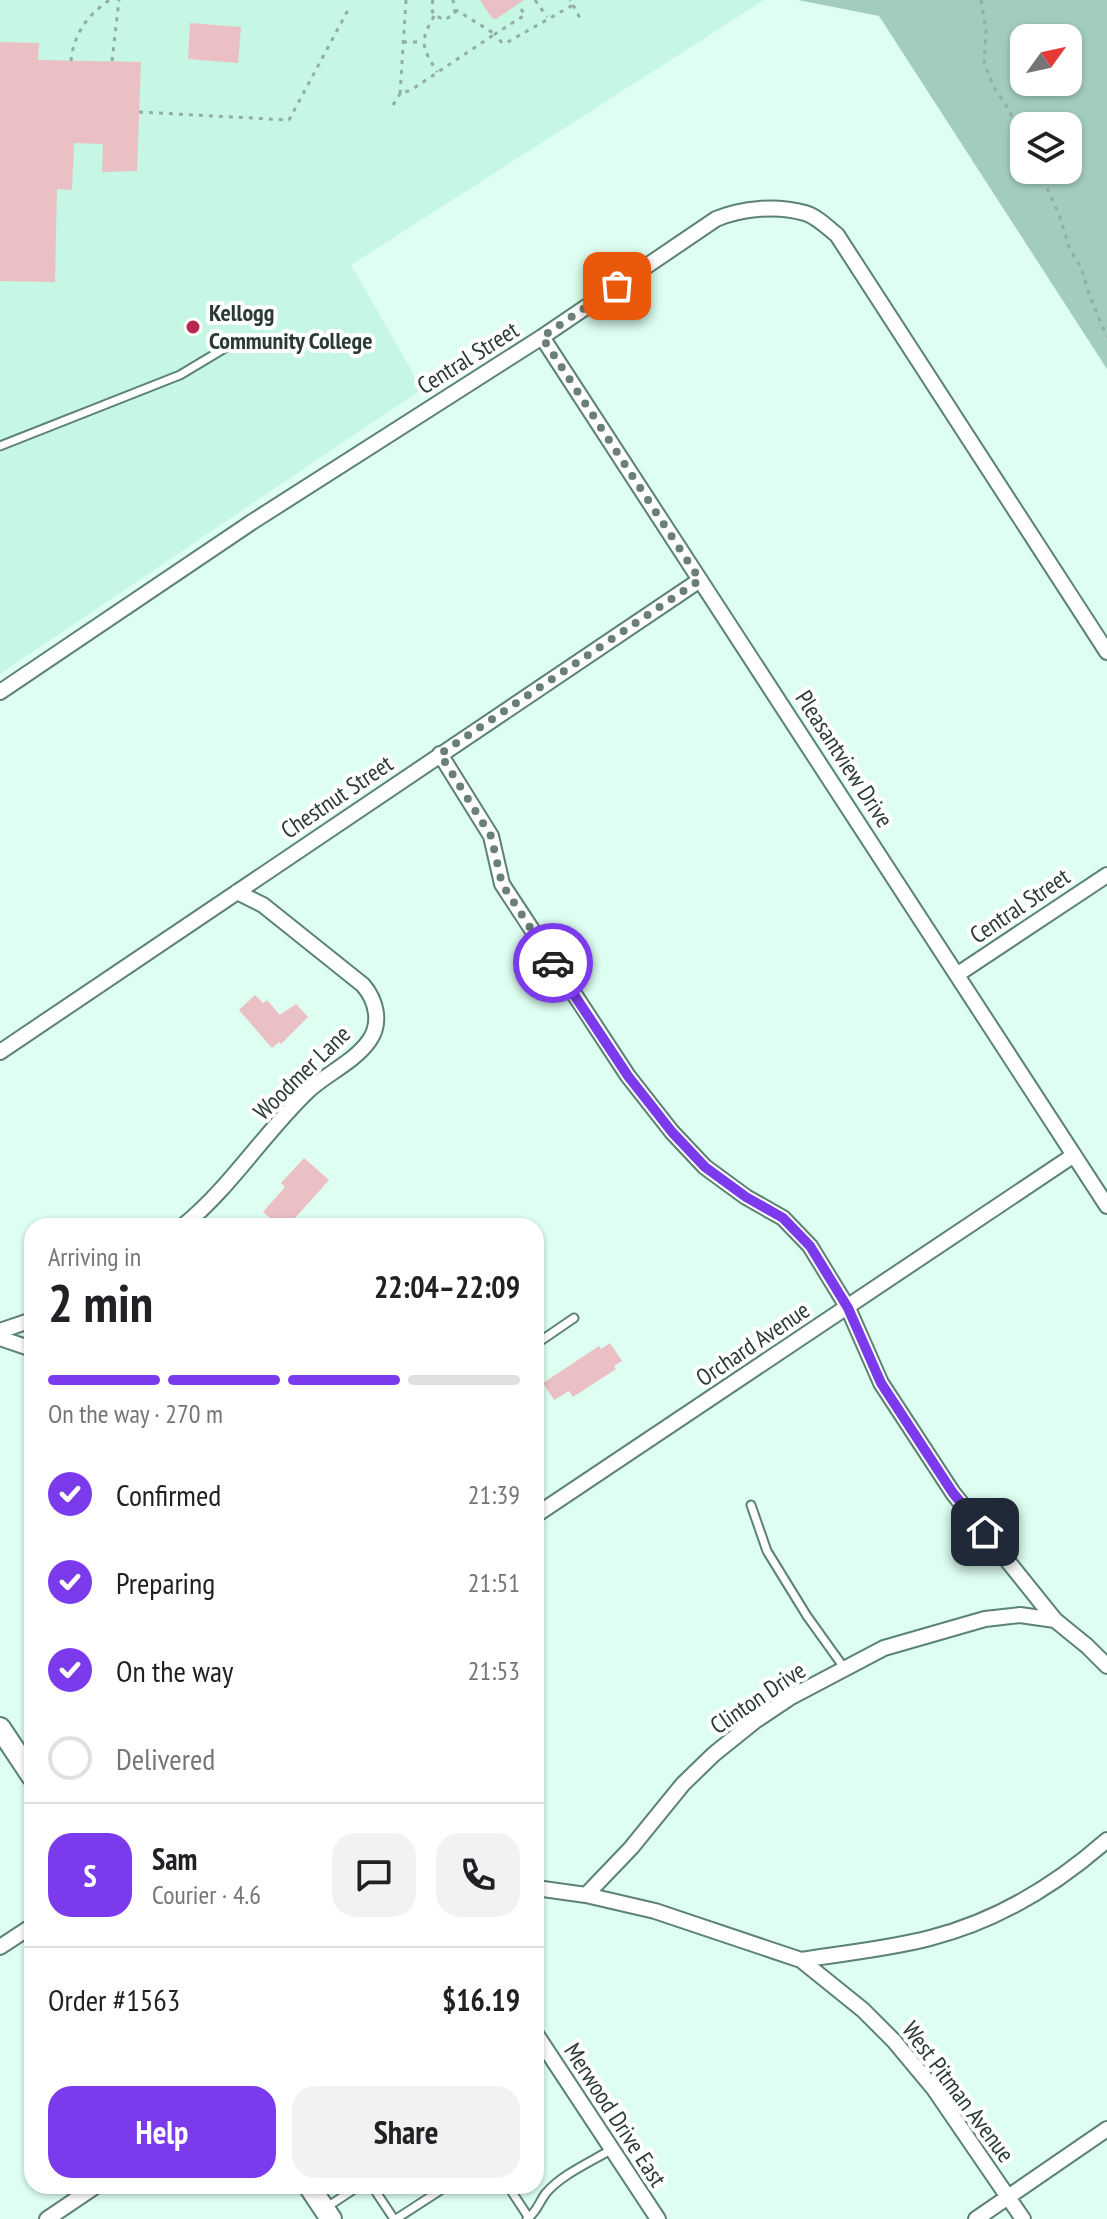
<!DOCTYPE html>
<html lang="en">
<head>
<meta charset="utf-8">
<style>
  body { margin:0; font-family:"PT Sans Narrow",sans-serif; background:#f2f2f2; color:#202124; height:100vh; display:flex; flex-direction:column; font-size:30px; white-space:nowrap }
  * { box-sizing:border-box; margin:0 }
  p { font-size:26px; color:#757577 }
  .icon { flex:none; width:44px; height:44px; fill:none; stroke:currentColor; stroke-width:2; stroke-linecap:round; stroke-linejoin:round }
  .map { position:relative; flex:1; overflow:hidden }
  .details { position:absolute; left:24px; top:1218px; width:520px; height:976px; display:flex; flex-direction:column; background:#fff; border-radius:24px; box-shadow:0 2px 6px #0004 }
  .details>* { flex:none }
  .needle { width:52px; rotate:57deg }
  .controls { position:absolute; left:1010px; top:24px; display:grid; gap:16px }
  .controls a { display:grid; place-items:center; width:72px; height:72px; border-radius:16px; background:#fff; box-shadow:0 2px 6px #0004; font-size:40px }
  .pin { position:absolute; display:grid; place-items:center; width:68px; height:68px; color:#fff; margin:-34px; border-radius:16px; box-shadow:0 4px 12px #0006 }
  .courier { position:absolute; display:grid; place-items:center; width:80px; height:80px; margin:-40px; border:6px solid #7c3aed; border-radius:50%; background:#fff; color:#222; box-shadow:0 2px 10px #0007 }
  .headline em { font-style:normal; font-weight:600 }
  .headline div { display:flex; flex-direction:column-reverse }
  .headline { display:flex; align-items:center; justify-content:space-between; height:136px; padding:0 24px }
  h1 { font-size:52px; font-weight:600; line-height:60px }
  .bar { display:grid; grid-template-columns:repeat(4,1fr); gap:12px 8px; align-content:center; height:96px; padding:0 24px }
  .bar i { height:10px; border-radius:6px; background:#e0e0e0 }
  .bar .current { background:#7c3aed }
  .bar p { grid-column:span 4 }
  .line { display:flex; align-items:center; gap:20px; padding:0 24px; border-top:2px solid #e0e0e0 }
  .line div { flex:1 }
  .round { display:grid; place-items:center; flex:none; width:84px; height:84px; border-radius:24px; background:#f2f2f2 }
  ol { padding:0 24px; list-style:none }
  li { display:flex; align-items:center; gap:24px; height:88px }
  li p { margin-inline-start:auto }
  li .icon { padding:8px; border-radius:50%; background:#7c3aed; color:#fff; stroke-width:4 }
  li:last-child { color:#757577 }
  li i { width:44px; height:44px; border:4px solid #e0e0e0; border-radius:50% }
  .primary-button { display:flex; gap:16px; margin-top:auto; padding:16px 24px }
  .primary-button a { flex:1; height:92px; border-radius:24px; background:#7c3aed; color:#fff; font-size:32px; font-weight:600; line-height:92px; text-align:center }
  .primary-button a+a { background:#f2f2f2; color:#202124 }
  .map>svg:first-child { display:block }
  .built { fill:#c5f7e4 }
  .green { fill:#a2cdbc; fill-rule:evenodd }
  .building { fill:#eac0c4 }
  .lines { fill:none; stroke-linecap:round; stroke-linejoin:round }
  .lane-casing { stroke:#5c8274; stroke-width:11 }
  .street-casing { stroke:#5c8274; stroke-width:18 }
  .secondary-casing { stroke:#5c8274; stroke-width:24 }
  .path { stroke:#92ada3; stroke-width:3; stroke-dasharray:4 6; stroke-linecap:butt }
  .lane { stroke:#fff; stroke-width:7 }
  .street { stroke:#fff; stroke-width:14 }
  .secondary { stroke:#fff; stroke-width:20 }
  .done { stroke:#697f77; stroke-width:8; stroke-dasharray:0 14.4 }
  .route { stroke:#7c3aed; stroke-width:10 }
  .poi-dot { fill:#b9284e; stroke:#fff; stroke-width:3 }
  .labels { text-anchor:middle; stroke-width:8; stroke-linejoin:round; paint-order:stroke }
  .poi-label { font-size:24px; font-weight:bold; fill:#2a3b35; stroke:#fff; text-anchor:start }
  .street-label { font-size:24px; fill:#2a3b35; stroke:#fff }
</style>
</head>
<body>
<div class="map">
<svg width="1107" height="2219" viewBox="0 0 1107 2219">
  <rect width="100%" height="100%" fill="#ddfef1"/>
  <!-- built -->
  <path class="built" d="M0,0H764L351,265L422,389L0,674Z"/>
  <!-- green -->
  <path class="green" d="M798,0H1107V369L879,16ZM1024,38H1068V82H1024ZM1024,126H1068V170H1024Z"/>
  <!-- building -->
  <path class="building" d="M480,0H524L496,19L492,18Z
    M190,23L241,27L238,63L188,59Z
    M0,42L39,43L38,60L141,62L137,171L102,172L103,144L74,143L72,190L57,189L55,282L0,281Z
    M255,995L263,1003L267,1000L280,1015L296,1004L308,1017L281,1044L279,1042L272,1048L239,1010Z
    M304,1158L329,1180L288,1226H280L263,1212L285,1187L281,1183Z
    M610,1343L622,1361L614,1366L616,1369L573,1397L569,1391L554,1400L543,1383L599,1346L601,1349Z"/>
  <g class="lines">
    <!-- lane casing -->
    <g class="lane-casing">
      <path id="lane" d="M0,446L180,375L235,342
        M536,1344L574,1318
        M751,1505L767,1551L807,1616L845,1669
        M372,2186L394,2219
        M508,2186L529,2218
        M327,2207L359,2186
        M396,2219L447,2186
        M527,2219C537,2212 539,2202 546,2193C562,2174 591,2162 612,2149"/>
    </g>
    <!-- street casing -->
    <g class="street-casing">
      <path id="street" d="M542,337L1107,1206
        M0,692L252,522L542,337L716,219C743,208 776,205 805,213C816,216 827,227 837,235L1107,652
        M440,754L491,836L502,884L628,1076L672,1132L705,1167L746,1197L783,1218L810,1246L848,1308L881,1383L953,1493L1055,1620L1087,1646L1107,1666
        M958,974L1107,875
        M0,1052L700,580
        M183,1226C230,1188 264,1133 308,1091C326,1074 354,1062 369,1041C382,1023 376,1000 363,985L263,905L237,892
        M0,1331L32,1320
        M0,1338L32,1349
        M536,1515L1074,1155
        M536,1888L586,1895L631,1848L683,1784L714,1754L755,1721L791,1697L884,1648L985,1619L1020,1615L1055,1620
        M586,1895L655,1911L801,1960L863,2010L894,2041L934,2089L1023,2219
        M0,1947L32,1926
        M801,1960C844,1953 888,1949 930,1938C997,1921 1056,1885 1107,1840
        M536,2034L658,2219
        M47,2219L96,2186
        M976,2219L1107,2129"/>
    </g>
    <!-- secondary casing -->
    <g class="secondary-casing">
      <path id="secondary" d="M0,1728L32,1776
        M309,2186L331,2219"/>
    </g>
    <!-- path -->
    <path class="path" d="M406,0L400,94L411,90L495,34L456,10
      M433,0L431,8L434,15L445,20L455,13L453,0
      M535,0L547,17
      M981,0L986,30L984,64L996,91L1006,105L1024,140
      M573,5L581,20
      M521,9L525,15L495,34L502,43H506L573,5L570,0
      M434,16C419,42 422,47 437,72
      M403,42H423
      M71,61C73,35 88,14 110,0
      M112,61L119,0
      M393,105L400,94
      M139,112L289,120L348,10
      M1039,170L1060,217L1070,250L1081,267L1090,297L1107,337"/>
    <!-- lane -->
    <use href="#lane" class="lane"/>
    <!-- street -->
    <use href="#street" class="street"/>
    <!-- secondary -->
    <use href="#secondary" class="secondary"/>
  </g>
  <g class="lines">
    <!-- done -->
    <path class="done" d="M553,963L502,884L491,836L440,754L700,580L542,337L617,286"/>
    <!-- route -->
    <path class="route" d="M553,963L628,1076L672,1132L705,1167L746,1197L783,1218L810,1246L848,1308L881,1383L953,1493L985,1532"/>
  </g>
  <!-- markers -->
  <circle class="poi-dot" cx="193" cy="327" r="8"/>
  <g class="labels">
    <!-- poi labels -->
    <g class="poi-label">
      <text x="209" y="321">Kellogg<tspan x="209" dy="28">Community College</tspan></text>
    </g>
    <!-- street labels -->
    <g class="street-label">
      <text transform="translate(468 358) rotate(-32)" y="8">Central Street</text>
      <text transform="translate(844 759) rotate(57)" y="8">Pleasantview Drive</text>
      <text transform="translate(337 797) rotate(-34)" y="8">Chestnut Street</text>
      <text transform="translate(1020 906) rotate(-34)" y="8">Central Street</text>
      <text transform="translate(302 1073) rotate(-44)" y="8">Woodmer Lane</text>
      <text transform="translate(753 1344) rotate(-34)" y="8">Orchard Avenue</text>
      <text transform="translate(758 1698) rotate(-34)" y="8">Clinton Drive</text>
      <text transform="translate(958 2092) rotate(53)" y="8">West Pitman Avenue</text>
      <text transform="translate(615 2115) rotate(57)" y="8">Merwood Drive East</text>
    </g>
  </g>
</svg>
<div class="controls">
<a><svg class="needle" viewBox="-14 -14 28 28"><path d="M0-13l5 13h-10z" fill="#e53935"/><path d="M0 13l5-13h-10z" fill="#757577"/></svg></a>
<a><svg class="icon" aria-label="layers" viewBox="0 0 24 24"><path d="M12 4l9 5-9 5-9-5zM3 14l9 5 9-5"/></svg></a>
</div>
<div class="pin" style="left:617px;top:286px;background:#ea580c"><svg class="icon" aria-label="bag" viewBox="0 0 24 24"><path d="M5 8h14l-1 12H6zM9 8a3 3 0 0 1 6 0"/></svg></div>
<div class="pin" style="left:985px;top:1532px;background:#1f2937"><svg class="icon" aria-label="home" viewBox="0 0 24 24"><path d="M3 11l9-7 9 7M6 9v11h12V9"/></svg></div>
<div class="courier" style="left:553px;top:963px"><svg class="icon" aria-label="car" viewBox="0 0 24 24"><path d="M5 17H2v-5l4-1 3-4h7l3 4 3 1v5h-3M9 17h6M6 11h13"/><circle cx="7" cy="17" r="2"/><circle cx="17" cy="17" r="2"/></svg></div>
<section class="details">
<div class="headline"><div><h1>2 min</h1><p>Arriving in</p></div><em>22:04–22:09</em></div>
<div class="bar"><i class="current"></i><i class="current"></i><i class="current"></i><i></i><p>On the way · 270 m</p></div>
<ol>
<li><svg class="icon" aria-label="check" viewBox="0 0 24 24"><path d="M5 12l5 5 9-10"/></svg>Confirmed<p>21:39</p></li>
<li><svg class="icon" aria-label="check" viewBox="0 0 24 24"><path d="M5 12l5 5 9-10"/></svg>Preparing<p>21:51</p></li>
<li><svg class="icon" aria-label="check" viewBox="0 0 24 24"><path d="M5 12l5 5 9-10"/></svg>On the way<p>21:53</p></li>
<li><i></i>Delivered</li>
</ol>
<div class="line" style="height:144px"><b class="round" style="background:#7c3aed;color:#fff">S</b><div><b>Sam</b><p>Courier · 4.6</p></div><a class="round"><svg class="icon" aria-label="chat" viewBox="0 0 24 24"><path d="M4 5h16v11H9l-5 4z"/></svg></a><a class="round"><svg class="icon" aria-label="phone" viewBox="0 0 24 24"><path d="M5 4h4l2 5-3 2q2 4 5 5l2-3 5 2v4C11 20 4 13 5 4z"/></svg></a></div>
<div class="line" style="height:104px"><div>Order #1563</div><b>$16.19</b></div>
<div class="primary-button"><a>Help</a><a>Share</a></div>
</section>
</div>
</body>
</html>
